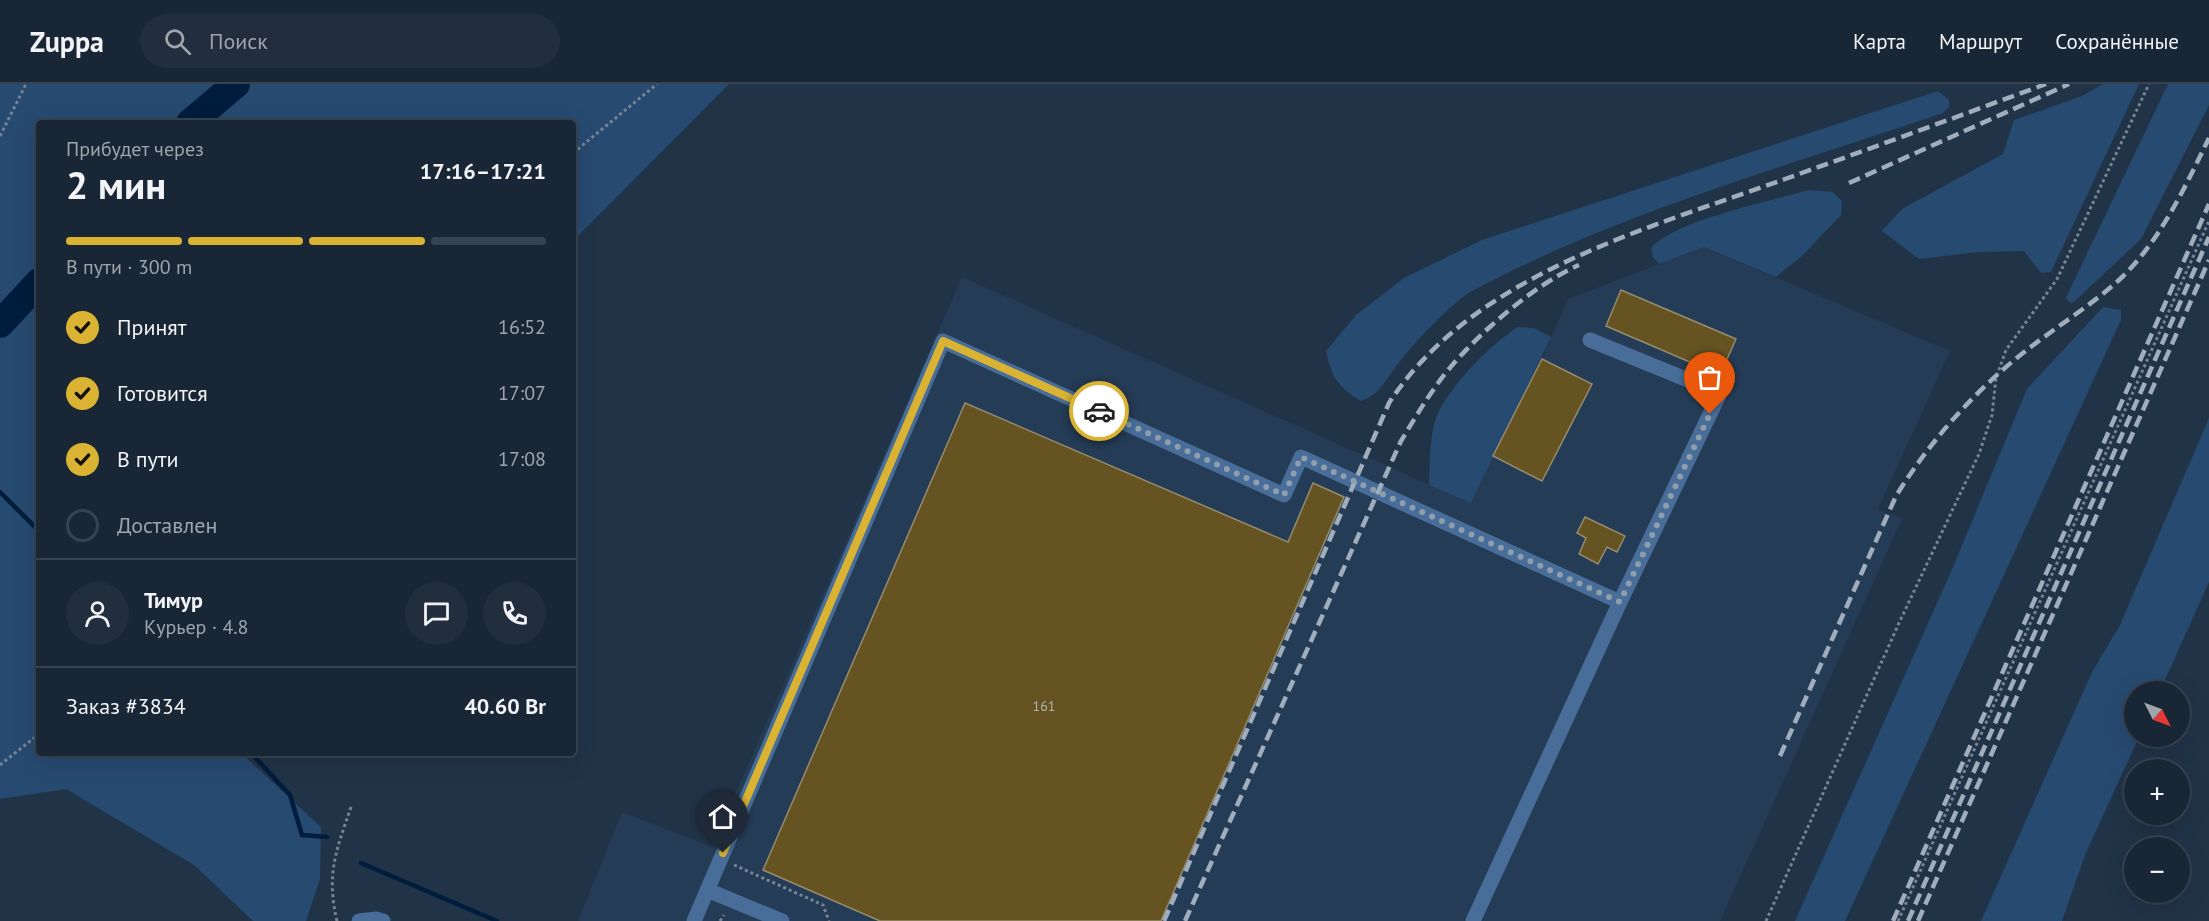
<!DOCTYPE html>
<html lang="ru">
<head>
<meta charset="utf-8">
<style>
  body { margin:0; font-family:"PT Sans",sans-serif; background:#222e3d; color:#f1f3f6; height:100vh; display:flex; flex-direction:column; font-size:22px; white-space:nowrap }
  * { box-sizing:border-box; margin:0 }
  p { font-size:20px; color:#9fa5ad }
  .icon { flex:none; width:33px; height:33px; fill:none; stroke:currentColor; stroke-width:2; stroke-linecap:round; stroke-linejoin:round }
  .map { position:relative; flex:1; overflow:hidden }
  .details { position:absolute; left:36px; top:36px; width:540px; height:636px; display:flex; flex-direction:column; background:#192635; border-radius:6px; box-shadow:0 6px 24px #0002,0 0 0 2px #374350 }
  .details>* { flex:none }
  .needle { width:39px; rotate:132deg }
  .tools { position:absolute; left:2124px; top:597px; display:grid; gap:12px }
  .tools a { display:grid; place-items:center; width:66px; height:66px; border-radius:50%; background:#192635; box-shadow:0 6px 24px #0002,0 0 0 2px #374350; font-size:30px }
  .pin { position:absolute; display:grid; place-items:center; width:51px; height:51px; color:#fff; margin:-62px -26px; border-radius:50% 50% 50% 0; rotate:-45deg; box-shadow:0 0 6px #0007 }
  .pin .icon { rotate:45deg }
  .courier { position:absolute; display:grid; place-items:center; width:60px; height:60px; margin:-30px; border:4px solid #dab333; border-radius:50%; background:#fff; color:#222; box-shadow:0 2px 8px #0007 }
  .summary em { font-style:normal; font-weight:800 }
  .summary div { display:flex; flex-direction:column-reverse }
  .summary { display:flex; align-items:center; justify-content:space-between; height:102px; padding:0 30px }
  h1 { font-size:39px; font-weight:800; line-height:45px }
  .bar { display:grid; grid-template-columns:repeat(4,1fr); gap:9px 6px; align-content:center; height:72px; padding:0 30px }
  .bar i { height:8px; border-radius:4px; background:#374350 }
  .bar .on { background:#dab333 }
  .bar p { grid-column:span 4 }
  .line { display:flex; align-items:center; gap:15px; padding:0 30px; border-top:2px solid #374350 }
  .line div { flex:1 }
  .round { display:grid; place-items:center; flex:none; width:63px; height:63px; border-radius:32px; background:#222e3d }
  ol { padding:0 30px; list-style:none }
  li { display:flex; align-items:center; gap:18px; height:66px }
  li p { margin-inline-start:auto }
  li .icon { padding:6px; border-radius:50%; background:#dab333; color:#111; stroke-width:4 }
  li:last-child { color:#9fa5ad }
  li i { width:33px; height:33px; border:3px solid #374350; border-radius:50% }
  header { display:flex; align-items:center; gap:36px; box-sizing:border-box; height:84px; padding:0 30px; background:#192635; border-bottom:2px solid #374350 }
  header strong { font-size:28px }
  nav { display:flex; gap:33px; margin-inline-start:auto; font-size:21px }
  .search { width:420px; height:54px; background:#222e3d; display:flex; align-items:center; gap:15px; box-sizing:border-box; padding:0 21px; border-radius:33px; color:#9fa5ad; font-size:22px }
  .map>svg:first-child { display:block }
  .built { fill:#253c56 }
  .green { fill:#274a70 }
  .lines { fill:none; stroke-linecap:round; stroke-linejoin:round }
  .stream { stroke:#001d3d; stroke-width:4.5 }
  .river { stroke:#001d3d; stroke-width:28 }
  .building { fill:#655422; stroke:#958b6d; stroke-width:1.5 }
  .path { stroke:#768596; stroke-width:3; stroke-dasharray:3 3; stroke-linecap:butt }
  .minor { stroke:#476d98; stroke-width:15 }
  .rail { stroke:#9fadbc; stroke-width:4.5; stroke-dasharray:12 6; stroke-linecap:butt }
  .done { stroke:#8f9dac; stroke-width:6; stroke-dasharray:0 10.8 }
  .route { stroke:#dab333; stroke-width:8 }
  .labels { text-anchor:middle; stroke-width:4.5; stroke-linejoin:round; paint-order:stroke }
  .number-label { font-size:14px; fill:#b1b6b3 }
</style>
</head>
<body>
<header>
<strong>Zuppa</strong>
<div class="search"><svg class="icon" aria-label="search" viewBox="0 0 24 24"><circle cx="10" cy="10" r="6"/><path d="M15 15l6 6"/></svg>Поиск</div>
<nav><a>Карта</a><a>Маршрут</a><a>Сохранённые</a></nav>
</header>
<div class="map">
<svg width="2209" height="837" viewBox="0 0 2209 837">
  <rect width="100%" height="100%" fill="#213347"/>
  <!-- built -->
  <path class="built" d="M1704,163L1950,267L1878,425L1902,435L1720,837H578L622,728L712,763L962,193L1471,419L1542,275L1568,215Z"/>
  <!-- green -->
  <path class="green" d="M0,0H729L573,157V39H39V669H241L321,743L320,795L306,837H253L194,781L66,705L0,715Z
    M2103,0H2139L2051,188L2041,189L2024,167L1978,168L1919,175L1882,147L1902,125L2003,70L2014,36L2082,12Z
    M2168,0H2209V21L2141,155L2074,218L2070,219L2066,214L2072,201Z
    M1938,7L1949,16V23L1943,29C1785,83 1620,128 1472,207C1451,219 1413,260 1398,280C1385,296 1381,310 1361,317C1337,302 1332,294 1326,267L1356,231L1404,194L1482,156Z
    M1809,106L1833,108L1842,117L1841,131L1803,171L1776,193L1704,163L1659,180L1653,173L1651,164C1675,136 1771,117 1809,106Z
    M2103,223L2121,226V236L1845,837H1795L1950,490L2027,305Z
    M1518,243L1534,244L1551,253L1471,419L1429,401C1430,379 1429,347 1439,327C1455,297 1490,261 1518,243Z
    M2209,334V498L2160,607L2134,608V652L2139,653L2085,771L2062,837H1981L2092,588L2120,541Z"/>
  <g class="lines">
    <!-- stream -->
    <path class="stream" d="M0,408L39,447
      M251,669L290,711L302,751L327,753
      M361,779L497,837"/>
    <!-- river -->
    <path class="river" d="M190,39L236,0
      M0,240L39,198"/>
  </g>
  <!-- building -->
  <path class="building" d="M1621,206L1736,255L1720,291L1606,242Z
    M1542,275L1592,300L1542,397L1493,372Z
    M965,319L1288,458L1313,399L1344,413L1161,837H880L763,786Z
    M1585,433L1625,452L1617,468L1607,463L1598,480L1579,470L1586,454L1577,449Z"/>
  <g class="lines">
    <!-- path -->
    <path class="path" d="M0,52L26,0
      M573,69L657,0
      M0,681L39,650
      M734,781L823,821L829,837
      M337,837C326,790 336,767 351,723
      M720,837L724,831
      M1766,837L1899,539L1979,370L1992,331L1996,294L2006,266L2057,195L2149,0
      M1898,837L2209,137"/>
    <!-- minor -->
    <path class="minor" d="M707,806L782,837
      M359,837L376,835L383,837
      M694,837L943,257L1284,411L1301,373L1620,518
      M1473,837L1620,518L1720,309L1590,256"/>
    <!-- rail -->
    <path class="rail" d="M1849,99L2069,0
      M1780,672L1896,412C1929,359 1970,312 2018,273C2051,246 2088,224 2119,196C2160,158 2185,103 2209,54
      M1164,837L1389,319C1473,190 1647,145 1785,95C1872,64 1959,32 2046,0
      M1185,837L1401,357C1412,339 1423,320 1436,302C1465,260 1531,202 1579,181
      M1893,837L2209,120
      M1908,837L2209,153
      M1918,837L2209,176"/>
  </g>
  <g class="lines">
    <!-- done -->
    <path class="done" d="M1099,327L1284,411L1301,373L1620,518L1710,330"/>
    <!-- route -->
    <path class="route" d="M723,769L943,257L1099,327"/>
  </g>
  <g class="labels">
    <!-- number labels -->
    <g class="number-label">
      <text x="1044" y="627">161</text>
    </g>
  </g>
</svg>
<div class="tools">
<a><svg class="needle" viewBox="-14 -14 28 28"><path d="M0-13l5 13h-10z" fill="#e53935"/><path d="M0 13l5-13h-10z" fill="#9fa5ad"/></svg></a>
<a>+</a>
<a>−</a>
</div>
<div class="pin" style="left:1710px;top:330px;background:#ea580c"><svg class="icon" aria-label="bag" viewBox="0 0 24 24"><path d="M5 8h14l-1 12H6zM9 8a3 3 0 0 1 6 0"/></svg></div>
<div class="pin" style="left:723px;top:769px;background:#1f2937"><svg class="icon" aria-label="home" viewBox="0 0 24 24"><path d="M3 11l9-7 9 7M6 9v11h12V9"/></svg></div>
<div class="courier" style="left:1099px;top:327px"><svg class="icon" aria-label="car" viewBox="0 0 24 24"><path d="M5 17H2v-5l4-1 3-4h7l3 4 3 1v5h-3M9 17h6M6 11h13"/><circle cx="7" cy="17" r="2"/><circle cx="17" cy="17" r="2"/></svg></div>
<section class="details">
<div class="summary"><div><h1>2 мин</h1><p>Прибудет через</p></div><em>17:16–17:21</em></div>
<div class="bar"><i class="on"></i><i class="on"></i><i class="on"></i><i></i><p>В пути · 300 m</p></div>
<ol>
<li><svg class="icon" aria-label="check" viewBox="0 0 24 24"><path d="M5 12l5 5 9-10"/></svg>Принят<p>16:52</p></li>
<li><svg class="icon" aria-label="check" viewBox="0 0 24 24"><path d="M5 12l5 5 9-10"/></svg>Готовится<p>17:07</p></li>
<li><svg class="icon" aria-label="check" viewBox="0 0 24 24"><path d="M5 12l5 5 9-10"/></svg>В пути<p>17:08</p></li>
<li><i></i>Доставлен</li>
</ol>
<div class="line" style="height:108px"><a class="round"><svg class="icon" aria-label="person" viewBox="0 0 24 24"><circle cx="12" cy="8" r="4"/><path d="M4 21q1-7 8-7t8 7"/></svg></a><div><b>Тимур</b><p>Курьер · 4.8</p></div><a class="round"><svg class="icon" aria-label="chat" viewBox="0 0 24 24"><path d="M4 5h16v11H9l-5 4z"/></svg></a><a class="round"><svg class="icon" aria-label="phone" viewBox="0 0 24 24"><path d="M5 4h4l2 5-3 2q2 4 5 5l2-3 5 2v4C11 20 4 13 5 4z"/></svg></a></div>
<div class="line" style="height:78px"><div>Заказ #3834</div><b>40.60 Br</b></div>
</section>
</div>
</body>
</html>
